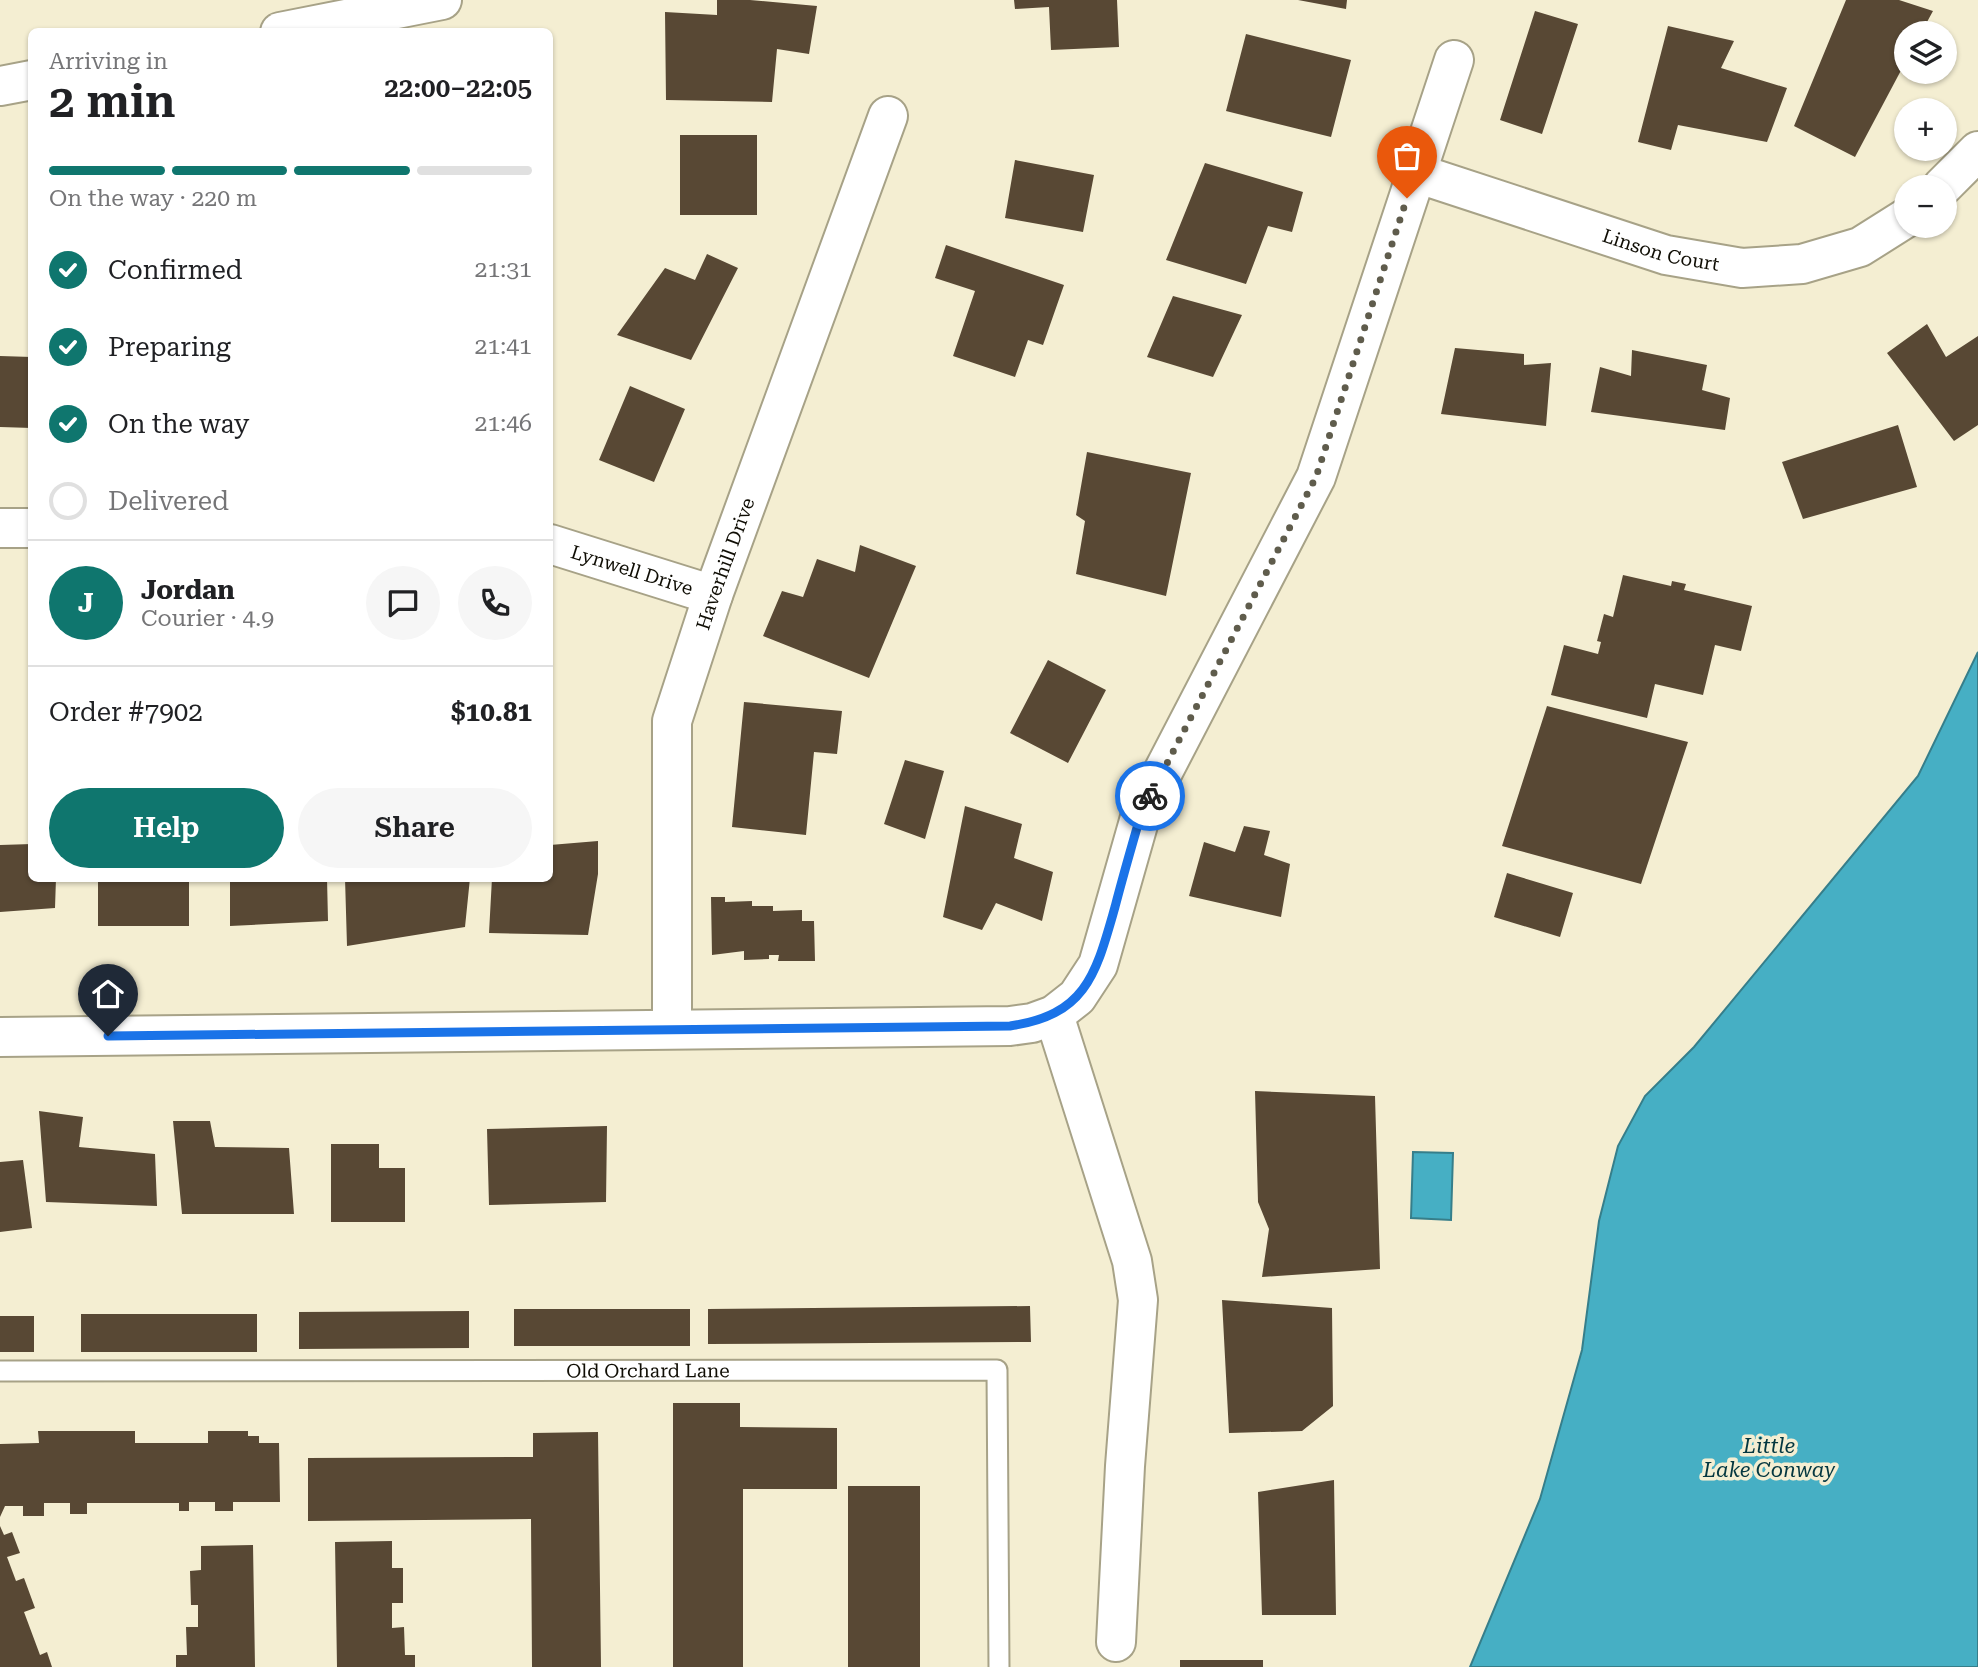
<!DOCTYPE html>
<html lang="en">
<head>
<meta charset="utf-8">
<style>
  body { margin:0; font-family:"Roboto Serif",serif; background:#f6f6f6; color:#202124; height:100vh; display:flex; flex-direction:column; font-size:26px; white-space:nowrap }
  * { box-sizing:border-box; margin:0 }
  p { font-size:23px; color:#757577 }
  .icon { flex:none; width:38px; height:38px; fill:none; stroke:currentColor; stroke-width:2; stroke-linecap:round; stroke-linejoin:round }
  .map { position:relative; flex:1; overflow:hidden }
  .panel { position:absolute; left:28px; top:28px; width:525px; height:854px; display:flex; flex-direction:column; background:#fff; border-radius:10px; box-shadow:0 2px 5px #0004 }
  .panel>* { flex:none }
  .tools { position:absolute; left:1894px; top:21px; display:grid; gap:14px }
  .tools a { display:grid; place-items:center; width:63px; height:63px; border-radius:50%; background:#fff; box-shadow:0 2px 5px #0004; font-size:35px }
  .pin { position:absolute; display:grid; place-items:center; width:60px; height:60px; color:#fff; margin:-72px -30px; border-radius:50% 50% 50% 0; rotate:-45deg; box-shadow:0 0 7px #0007 }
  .pin .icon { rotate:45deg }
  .courier { position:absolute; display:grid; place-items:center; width:70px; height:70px; margin:-35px; border:5px solid #1a73e8; border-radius:50%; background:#fff; color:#222; box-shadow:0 2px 9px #0007 }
  .summary em { font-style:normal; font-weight:600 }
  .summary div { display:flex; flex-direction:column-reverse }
  .summary { display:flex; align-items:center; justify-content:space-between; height:119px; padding:0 21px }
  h1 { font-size:46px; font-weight:600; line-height:52px }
  .bar { display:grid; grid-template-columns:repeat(4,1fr); gap:10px 7px; align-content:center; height:84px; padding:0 21px }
  .bar i { height:9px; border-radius:5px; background:#e0e0e0 }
  .bar .on { background:#0f766e }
  .bar p { grid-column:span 4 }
  .line { display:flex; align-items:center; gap:18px; padding:0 21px; border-top:2px solid #e0e0e0 }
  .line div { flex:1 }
  .round { display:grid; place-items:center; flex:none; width:74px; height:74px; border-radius:37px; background:#f6f6f6 }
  ol { padding:0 21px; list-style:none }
  li { display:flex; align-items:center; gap:21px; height:77px }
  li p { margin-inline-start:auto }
  li .icon { padding:7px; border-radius:50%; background:#0f766e; color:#fff; stroke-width:4 }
  li:last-child { color:#757577 }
  li i { width:38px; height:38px; border:4px solid #e0e0e0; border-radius:50% }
  .primary-button { display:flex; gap:14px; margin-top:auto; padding:14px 21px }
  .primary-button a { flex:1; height:80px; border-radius:42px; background:#0f766e; color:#fff; font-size:28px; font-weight:600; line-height:80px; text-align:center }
  .primary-button a+a { background:#f6f6f6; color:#202124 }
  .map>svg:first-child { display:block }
  .water { fill:#46afc4; stroke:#367e8a; stroke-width:2 }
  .building { fill:#584834 }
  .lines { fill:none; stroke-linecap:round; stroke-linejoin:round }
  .service-casing { stroke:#a7a287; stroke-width:23 }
  .minor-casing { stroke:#a7a287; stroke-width:42 }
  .service { stroke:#fff; stroke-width:19 }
  .minor { stroke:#fff; stroke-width:38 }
  .done { stroke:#5f5c4c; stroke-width:7; stroke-dasharray:0 12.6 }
  .route { stroke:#1a73e8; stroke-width:9 }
  .labels { text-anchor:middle; stroke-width:7; stroke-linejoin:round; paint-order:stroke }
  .street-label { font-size:19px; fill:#0f0d04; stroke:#f4eed2 }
  .water-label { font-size:21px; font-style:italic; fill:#043740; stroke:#f4eed2 }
</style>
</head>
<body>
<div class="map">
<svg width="1978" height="1667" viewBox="0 0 1978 1667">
  <rect width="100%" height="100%" fill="#f4eed2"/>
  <!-- water -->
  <path class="water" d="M1978,652V1667H1470L1540,1499L1582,1350L1599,1221L1618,1146L1645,1096L1694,1047L1918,776Z
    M1413,1152L1453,1153L1451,1220L1411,1218Z"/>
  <!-- building -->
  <path class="building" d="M717,0H750L817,6L809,54L777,49L772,102L666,100L665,12L717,15Z
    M1014,0H1117L1119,47L1051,50L1049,7L1015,9Z
    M1298,0H1347L1346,9Z
    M1846,0H1899L1933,11L1921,33H1906V61L1855,157L1794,126Z
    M1535,11L1578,24L1542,134L1500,120Z
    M1668,26L1734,41L1721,68L1787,88L1767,142L1678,125L1671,150L1638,142Z
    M1246,34L1351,60L1331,137L1226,111Z
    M680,135H757V215H680Z
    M1015,160L1094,175L1083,232L1005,218Z
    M1205,163L1303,192L1292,232L1268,226L1246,284L1166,260Z
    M946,245L1064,285L1043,345L1028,340L1015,377L953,356L975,291L935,278Z
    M707,254L738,268L691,360L617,335L665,268L695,280Z
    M1173,296L1242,315L1213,377L1147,357Z
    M1927,324L1946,357L1978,336V425L1954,441L1887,353Z
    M1455,348L1524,354V365L1551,363L1546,426L1441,414Z
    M1632,350L1707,365L1702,390L1730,398L1725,430L1591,412L1600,367L1631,376Z
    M0,356L32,357V428L0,427Z
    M630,386L685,409L654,482L599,460Z
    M1898,425L1917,487L1803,519L1782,462Z
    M1087,452L1191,473L1166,596L1076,574L1085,521L1076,515Z
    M860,545L916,566L869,678L763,636L782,591L803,597L817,559L855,572Z
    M1623,575L1671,586L1672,581L1686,584L1684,590L1752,606L1741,651L1715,645L1703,695L1655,684L1647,718L1551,695L1564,645L1598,654L1601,642L1597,641L1604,614L1613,617Z
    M1048,660L1106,690L1068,763L1010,733Z
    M744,702L842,711L837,754L814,752L806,835L732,827Z
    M1547,706L1688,742L1641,884L1502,846Z
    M905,760L944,771L925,839L884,824Z
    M965,806L1022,824L1014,858L1053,872L1042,921L996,903L982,930L943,917Z
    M1244,826L1270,831L1264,855L1290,864L1281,917L1189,896L1204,842L1235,852Z
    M598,841V874L588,935L489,933L492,878H550V845Z
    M32,844V878H56L55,908L0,912V845Z
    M1507,873L1573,893L1560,937L1494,917Z
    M98,878H189V926H98Z
    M230,878H327L328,921L230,926Z
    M345,878H470L465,927L347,946Z
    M711,897H725V902L752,901V906H773V911L802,910V921H814L815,961H778L779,955H769V959L744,960V951L712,955Z
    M1255,1091L1375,1096L1380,1269L1262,1277L1269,1229L1258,1202Z
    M39,1111L83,1117L79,1147L155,1154L157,1206L46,1202Z
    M173,1121H210L215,1147L289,1148L294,1214H182Z
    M607,1126L606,1202L489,1205L487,1129Z
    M331,1144H379V1168H405V1222H331Z
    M23,1160L32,1228L0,1232V1162Z
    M1222,1300L1332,1308L1333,1406L1302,1431L1229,1433Z
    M1030,1306L1031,1342L708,1344V1309Z
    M514,1309H690V1346H514Z
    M469,1311V1348L299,1349V1312Z
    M81,1314H257V1352H81Z
    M0,1316H34V1352H0Z
    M673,1403H740V1427L837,1428V1489H743V1667H673Z
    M38,1431H135V1443H208V1431H248V1436H259V1443H279L280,1502H233V1511H215V1502H189V1511H179V1503H87V1514H70V1503H44V1516H23V1506H5L0,1517V1444L39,1443Z
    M598,1432L601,1667H532L531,1519L308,1521V1458L533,1457V1433Z
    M1334,1480L1336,1615H1262L1258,1492Z
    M848,1486H920V1667H848Z
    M0,1526L4,1535L12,1532L20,1553L7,1557L16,1581L24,1578L35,1608L24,1612L40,1655L47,1652L52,1667H0Z
    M392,1541V1568H403V1603H392V1628L404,1627L405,1655H415V1667H337L335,1542Z
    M253,1545L255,1667H176V1655H187L186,1627H198V1605H191L190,1571L201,1570V1546Z
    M1180,1660H1263V1667H1180Z"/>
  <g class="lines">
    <!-- service casing -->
    <g class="service-casing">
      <g id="service">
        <path id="s1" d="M0,1371L997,1370L999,1667"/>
      </g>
    </g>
    <!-- minor casing -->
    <g class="minor-casing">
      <g id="minor">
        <path d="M280,32L442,0"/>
        <path d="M0,86L32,80"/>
        <path id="s2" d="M1416,173L1666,255L1742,268L1802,264L1860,247L1906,218"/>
        <path d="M1942,187L1978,151"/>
        <path d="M0,528H32"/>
        <path id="s3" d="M550,544L713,595"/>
        <path d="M1054,1015L1132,1261L1138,1300L1125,1466L1116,1642"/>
        <path id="s4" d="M672,1029V721L713,595L888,116"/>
        <path d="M0,1037L1010,1026L1032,1023L1054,1015L1077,997L1098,965L1141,814L1316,477L1454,60"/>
      </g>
    </g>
    <!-- service -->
    <use href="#service" class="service"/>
    <!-- minor -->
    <use href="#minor" class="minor"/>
  </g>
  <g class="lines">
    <!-- done -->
    <path class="done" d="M1150,796L1316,477L1407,198"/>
    <!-- route -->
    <path class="route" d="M108,1036L1010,1026C1087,1015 1096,973 1115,907C1123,876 1132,845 1141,814L1150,796"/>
  </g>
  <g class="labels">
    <!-- street labels -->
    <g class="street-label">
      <text dy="7" stroke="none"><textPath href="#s2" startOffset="257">Linson Court</textPath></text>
      <text dy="7" stroke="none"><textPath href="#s4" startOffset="474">Haverhill Drive</textPath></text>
      <text dy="7" stroke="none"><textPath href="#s3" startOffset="86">Lynwell Drive</textPath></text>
      <text dy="7" stroke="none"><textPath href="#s1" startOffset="648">Old Orchard Lane</textPath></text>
    </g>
    <!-- water labels -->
    <g class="water-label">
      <text x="1769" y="1453">Little<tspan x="1769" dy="24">Lake Conway</tspan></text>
    </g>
  </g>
</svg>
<div class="tools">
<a><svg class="icon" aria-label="layers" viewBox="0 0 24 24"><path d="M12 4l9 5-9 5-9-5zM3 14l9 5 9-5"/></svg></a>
<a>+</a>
<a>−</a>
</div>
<div class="pin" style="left:1407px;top:198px;background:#ea580c"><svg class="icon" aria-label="bag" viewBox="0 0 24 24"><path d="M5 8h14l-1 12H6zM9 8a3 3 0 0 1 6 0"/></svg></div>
<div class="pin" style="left:108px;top:1036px;background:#1f2937"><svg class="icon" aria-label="home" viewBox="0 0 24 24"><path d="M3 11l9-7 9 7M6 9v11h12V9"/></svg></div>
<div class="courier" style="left:1150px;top:796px"><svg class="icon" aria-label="bike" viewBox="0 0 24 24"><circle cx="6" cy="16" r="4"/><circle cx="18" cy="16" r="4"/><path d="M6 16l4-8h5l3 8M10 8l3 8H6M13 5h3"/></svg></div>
<section class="panel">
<div class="summary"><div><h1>2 min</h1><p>Arriving in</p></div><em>22:00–22:05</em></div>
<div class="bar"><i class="on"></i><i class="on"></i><i class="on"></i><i></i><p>On the way · 220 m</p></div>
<ol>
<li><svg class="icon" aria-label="check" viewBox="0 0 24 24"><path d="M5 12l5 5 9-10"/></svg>Confirmed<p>21:31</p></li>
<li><svg class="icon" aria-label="check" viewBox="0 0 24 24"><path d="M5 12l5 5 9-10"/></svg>Preparing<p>21:41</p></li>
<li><svg class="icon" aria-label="check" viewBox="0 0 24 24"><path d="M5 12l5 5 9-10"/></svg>On the way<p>21:46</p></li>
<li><i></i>Delivered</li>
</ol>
<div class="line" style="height:126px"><b class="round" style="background:#0f766e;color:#fff">J</b><div><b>Jordan</b><p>Courier · 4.9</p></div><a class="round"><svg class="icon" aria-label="chat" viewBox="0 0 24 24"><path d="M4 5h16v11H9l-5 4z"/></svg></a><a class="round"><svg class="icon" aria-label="phone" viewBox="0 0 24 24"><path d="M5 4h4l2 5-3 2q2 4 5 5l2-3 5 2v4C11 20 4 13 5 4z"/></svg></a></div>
<div class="line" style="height:91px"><div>Order #7902</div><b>$10.81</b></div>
<div class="primary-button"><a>Help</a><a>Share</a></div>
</section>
</div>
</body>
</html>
